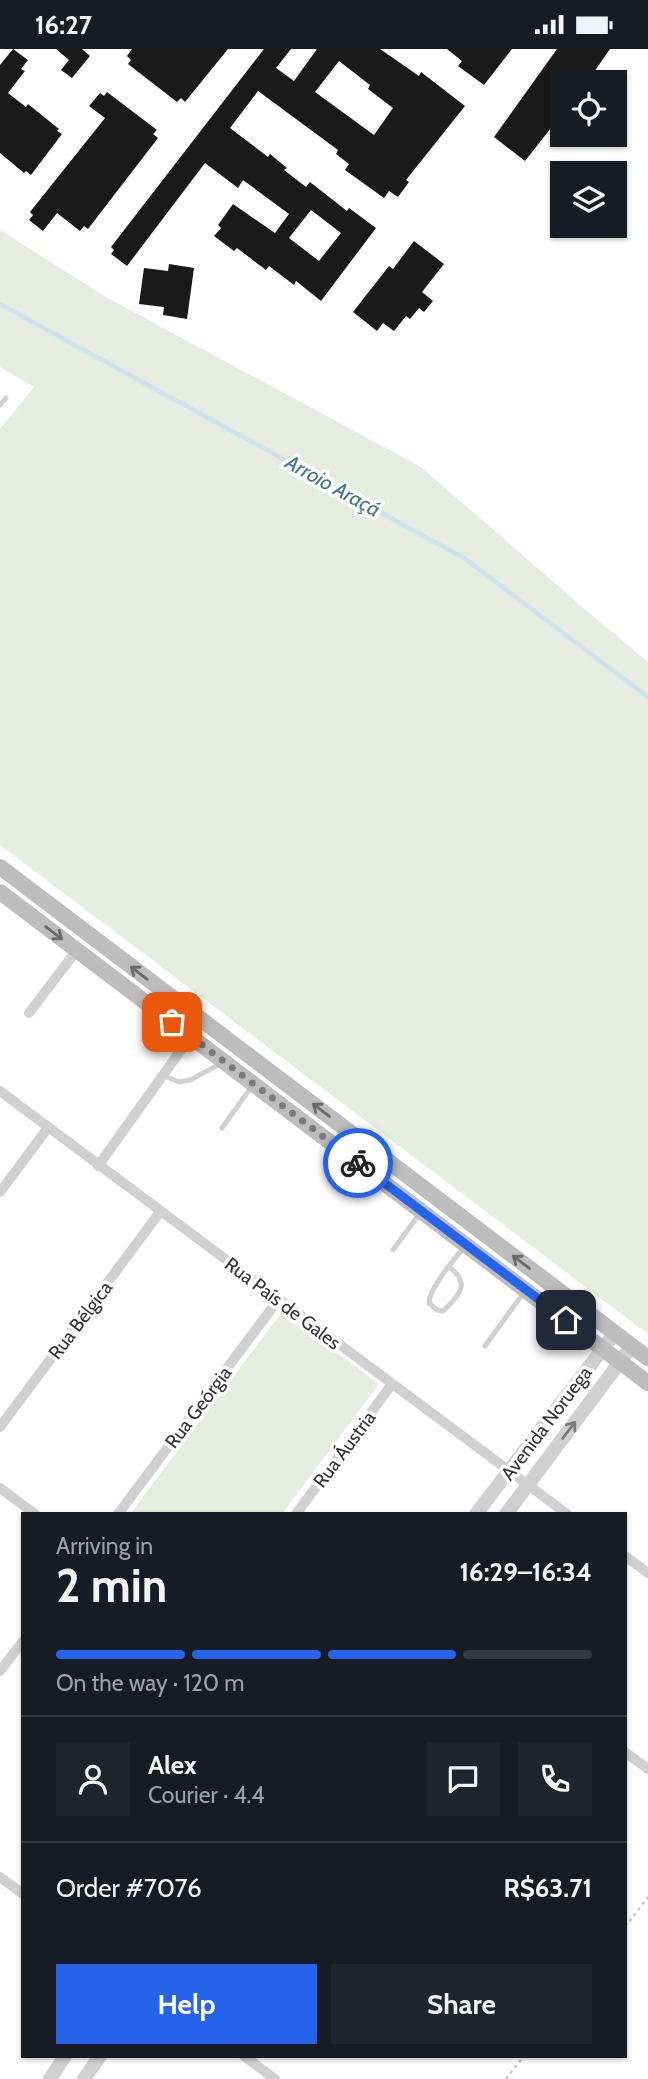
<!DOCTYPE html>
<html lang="en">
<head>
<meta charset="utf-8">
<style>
  body { margin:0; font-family:Cabin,sans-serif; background:#20242c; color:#f1f3f6; height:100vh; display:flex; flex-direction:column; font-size:26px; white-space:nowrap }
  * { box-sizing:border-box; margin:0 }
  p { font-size:23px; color:#9ea1a6 }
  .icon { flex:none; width:38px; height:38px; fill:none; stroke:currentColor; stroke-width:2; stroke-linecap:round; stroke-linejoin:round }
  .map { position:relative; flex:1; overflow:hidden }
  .side { position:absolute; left:21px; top:1463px; width:606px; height:546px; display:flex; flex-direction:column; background:#171b24; border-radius:0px; box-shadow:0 2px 5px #0004 }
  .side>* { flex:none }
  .controls { position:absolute; left:550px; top:21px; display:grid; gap:14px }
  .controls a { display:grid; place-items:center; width:77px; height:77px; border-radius:0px; background:#171b24; box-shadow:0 2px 5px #0004; font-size:35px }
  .pin { position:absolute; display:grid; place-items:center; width:60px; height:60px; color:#fff; margin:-30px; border-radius:14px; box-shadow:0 4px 10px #0006 }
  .courier { position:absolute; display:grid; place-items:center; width:70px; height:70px; margin:-35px; border:5px solid #2563eb; border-radius:50%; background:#fff; color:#222; box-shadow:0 2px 9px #0007 }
  .headline em { font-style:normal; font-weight:700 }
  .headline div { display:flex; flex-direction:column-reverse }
  .headline { display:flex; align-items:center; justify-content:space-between; height:119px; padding:0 35px }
  h1 { font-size:46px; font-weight:700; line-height:52px }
  .bar { display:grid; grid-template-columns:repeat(4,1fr); gap:10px 7px; align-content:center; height:84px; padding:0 35px }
  .bar i { height:9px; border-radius:5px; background:#363941 }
  .bar .selected { background:#2563eb }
  .bar p { grid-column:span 4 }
  .line { display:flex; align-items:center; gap:18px; padding:0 35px; border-top:2px solid #363941 }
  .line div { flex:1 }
  .round { display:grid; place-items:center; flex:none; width:74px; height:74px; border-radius:0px; background:#20242c }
  .action { display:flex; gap:14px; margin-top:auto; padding:14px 35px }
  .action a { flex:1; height:80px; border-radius:0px; background:#2563eb; color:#fff; font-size:28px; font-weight:700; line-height:80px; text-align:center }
  .action a+a { background:#20242c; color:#f1f3f6 }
  .status { display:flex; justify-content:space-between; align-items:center; height:49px; padding:0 35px; background:#171b24; direction:ltr }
  .status svg { height:19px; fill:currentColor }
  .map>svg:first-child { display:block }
  .green { fill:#e6ecdf }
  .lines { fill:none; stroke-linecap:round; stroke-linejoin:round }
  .stream { stroke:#cfe2ee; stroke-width:4.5 }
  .building { fill:#1a1a1a; fill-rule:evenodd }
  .path { stroke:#cdcdcd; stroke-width:2.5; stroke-dasharray:3.5 3.5; stroke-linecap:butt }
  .service { stroke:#d0d0d0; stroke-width:5 }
  .minor { stroke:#d0d0d0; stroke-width:10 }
  .tertiary { stroke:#d0d0d0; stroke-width:14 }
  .secondary { stroke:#bdbdbd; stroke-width:16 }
  .oneway { stroke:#6a6a6a }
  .oneway2 { stroke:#7a7a7a }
  .done { stroke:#7a7a7a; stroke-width:7; stroke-dasharray:0 12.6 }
  .route { stroke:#2563eb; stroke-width:9 }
  .labels { text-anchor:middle; stroke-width:7; stroke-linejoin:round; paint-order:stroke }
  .street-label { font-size:19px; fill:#333; stroke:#fff }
  .water-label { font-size:21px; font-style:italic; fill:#3f7597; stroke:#fff }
</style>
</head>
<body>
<div class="status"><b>16:27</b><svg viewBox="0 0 49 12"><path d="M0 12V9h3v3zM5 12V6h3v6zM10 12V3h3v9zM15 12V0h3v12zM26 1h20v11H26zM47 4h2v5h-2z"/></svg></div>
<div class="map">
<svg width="648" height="2030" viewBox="0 0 648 2030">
  <rect width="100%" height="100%" fill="#fff"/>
  <!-- green -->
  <path class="green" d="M0,181L106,248L421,418L587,562L648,613V1285L0,796V380L34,338L0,318Z
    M282,1263L379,1335L282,1465H130Z"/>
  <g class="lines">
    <!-- stream -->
    <path class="stream" d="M0,255L464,509L648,648"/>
  </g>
  <!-- building -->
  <path class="building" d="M13,0L28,11L21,20L25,22L8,44L26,58L28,55L59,80L57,82L62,85L31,126L26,122L24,124L0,104V16Z
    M56,0H82L90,7L72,29L61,21L69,11Z
    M132,0H228L185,53L181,49L177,53L128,15L131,11L127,7Z
    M264,0H291L276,19L294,32L317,0H380L419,27L421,23L465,57L406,131L409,133L398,148L389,142L384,149L345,121L349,115L336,105L338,101L258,42L230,79L268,108L270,105L287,119L284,121L306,138L310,133L347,162L349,159L376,179L321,252L296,232L294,236L269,217L266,221L237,199L234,202L214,187L221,179L218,176L233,155L275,184L289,165L243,131L238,139L205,114L127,217L111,205L114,201L111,198ZM339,12L370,36L368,40L393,59L374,86L315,43ZM311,161L341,184L319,212L289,189Z
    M447,0H512L484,36L458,17L462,12Z
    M557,0H610L587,33H562V65L525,112L494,88Z
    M107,43L157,81L153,85L158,89L88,180L84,177L80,182L57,164L43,182L29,171L33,166L30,163L105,69L89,57L100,44L104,47Z
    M414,192L444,215L422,243L433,252L424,263L419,259L410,270L406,267L394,282L383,274L377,282L353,263L389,217L393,220Z
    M169,215L194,219L187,270L163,266L164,258L139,255L144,219L168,222Z"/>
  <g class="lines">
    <!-- path -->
    <path class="path" d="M625,1878L648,1848
      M506,2030L524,2007"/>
    <!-- service -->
    <path class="service" d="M0,356L6,349
      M162,1026L179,1033L190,1031L220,1015
      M222,1079L252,1037
      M393,1201L420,1164
      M449,1218C471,1234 460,1246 443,1262L437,1261L429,1254C429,1239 454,1211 464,1198
      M485,1297L524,1243"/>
    <!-- minor -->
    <path class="minor" d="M29,964L77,901
      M0,1042L567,1465
      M98,1117L191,987
      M0,1143L47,1080
      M0,1378L160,1163
      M0,1439L35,1465
      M118,1465L278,1251
      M296,1465L392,1335
      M625,1507L648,1524
      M0,1622L23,1592
      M625,1703L648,1720
      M0,1828L23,1845
      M244,2007L275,2030"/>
    <!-- tertiary -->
    <path class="tertiary" d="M476,1465L615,1284
      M506,1465L632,1297
      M50,2030L65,2007
      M84,2030L100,2007"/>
    <!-- secondary -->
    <path class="secondary" d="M0,818L648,1309
      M0,843L648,1334"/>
  </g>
  <!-- one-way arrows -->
  <defs><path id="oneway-shaft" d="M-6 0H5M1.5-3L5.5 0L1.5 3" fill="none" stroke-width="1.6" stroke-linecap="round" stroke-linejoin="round" transform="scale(1.75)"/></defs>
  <g class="oneway">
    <use href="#oneway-shaft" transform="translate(54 884) rotate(37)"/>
    <use href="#oneway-shaft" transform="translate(139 924) rotate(-143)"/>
    <use href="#oneway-shaft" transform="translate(321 1061) rotate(-143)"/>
    <use href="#oneway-shaft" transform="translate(521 1213) rotate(-143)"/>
  </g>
  <use class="oneway2" href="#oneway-shaft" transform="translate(569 1381) rotate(-53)"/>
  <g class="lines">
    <!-- done -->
    <path class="done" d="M172,973L358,1114"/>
    <!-- route -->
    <path class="route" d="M358,1114L566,1271"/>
  </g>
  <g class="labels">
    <!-- street labels -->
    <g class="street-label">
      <text transform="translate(283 1254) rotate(37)" y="7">Rua País de Gales</text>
      <text transform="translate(80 1271) rotate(-53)" y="7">Rua Bélgica</text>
      <text transform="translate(198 1358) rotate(-53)" y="7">Rua Geórgia</text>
      <text transform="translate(546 1374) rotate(-53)" y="7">Avenida Noruega</text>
      <text transform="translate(344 1400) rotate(-53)" y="7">Rua Áustria</text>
    </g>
    <!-- water labels -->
    <g class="water-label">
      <text transform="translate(333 437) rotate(29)" y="7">Arroio Araçá</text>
    </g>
  </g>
</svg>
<div class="controls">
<a><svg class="icon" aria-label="locate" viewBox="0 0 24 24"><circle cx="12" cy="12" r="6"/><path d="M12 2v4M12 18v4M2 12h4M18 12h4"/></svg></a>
<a><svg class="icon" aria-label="layers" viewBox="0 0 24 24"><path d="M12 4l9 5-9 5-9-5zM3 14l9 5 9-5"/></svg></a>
</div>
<div class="pin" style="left:172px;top:973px;background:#ea580c"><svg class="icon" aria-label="bag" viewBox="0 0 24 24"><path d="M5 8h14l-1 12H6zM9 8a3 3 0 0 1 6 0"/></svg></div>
<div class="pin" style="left:566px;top:1271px;background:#1f2937"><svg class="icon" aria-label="home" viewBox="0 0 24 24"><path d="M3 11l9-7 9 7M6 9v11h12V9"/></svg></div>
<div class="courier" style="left:358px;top:1114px"><svg class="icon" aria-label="bike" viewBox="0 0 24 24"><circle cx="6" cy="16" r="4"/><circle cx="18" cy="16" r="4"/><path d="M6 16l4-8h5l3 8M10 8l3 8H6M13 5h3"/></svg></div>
<section class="side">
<div class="headline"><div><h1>2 min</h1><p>Arriving in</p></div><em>16:29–16:34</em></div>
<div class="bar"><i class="selected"></i><i class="selected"></i><i class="selected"></i><i></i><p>On the way · 120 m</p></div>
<div class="line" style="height:126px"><a class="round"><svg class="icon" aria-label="person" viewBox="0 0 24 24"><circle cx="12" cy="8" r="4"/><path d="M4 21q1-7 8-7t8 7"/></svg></a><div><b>Alex</b><p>Courier · 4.4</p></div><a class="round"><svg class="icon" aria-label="chat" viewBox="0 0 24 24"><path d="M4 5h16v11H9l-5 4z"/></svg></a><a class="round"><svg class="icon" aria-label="phone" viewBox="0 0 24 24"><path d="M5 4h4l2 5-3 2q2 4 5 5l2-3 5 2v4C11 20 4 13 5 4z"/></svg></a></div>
<div class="line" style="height:91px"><div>Order #7076</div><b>R$63.71</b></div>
<div class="action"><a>Help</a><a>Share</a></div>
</section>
</div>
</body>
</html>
